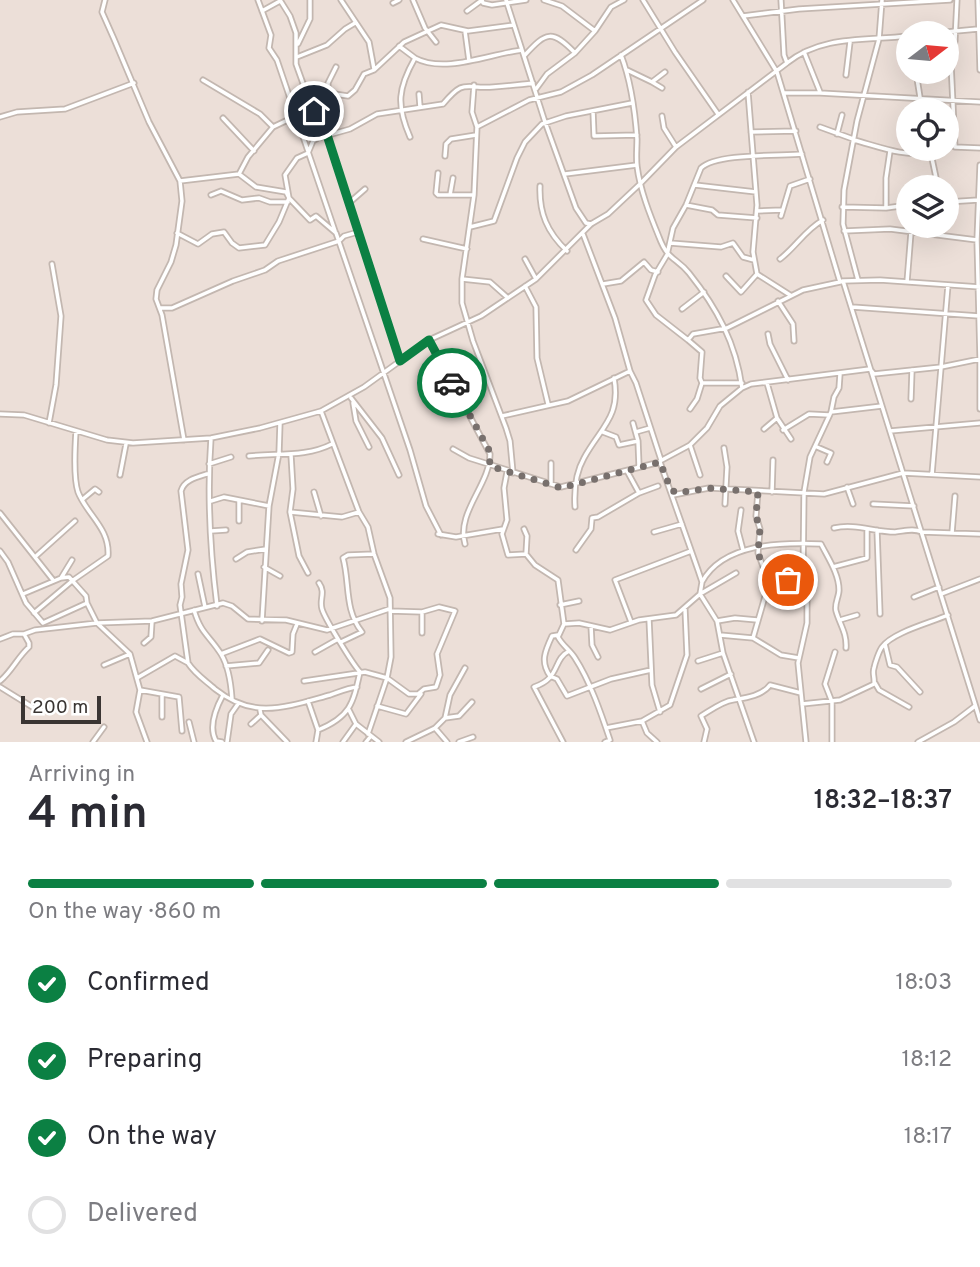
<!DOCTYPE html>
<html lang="en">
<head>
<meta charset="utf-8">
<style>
  body { margin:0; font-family:Overpass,sans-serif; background:#f7f7f7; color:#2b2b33; height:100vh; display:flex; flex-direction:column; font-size:26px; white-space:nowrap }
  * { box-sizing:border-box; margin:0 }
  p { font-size:23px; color:#7c7c81 }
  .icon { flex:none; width:38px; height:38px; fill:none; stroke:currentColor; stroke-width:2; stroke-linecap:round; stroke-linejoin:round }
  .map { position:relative; height:742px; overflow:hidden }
  .side { display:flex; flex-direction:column; background:#fff; flex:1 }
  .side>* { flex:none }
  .needle { width:46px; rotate:74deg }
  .fabs { position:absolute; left:896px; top:21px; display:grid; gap:14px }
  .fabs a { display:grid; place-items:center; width:63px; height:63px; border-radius:50%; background:#fff; box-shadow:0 7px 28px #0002; font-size:35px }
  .scale { position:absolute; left:21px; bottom:18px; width:80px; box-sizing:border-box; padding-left:7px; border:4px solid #3a3533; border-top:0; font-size:19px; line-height:24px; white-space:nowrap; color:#3a3533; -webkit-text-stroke:5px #fff; paint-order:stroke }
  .pin { position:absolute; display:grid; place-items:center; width:60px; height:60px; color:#fff; margin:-30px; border:4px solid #fff; border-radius:50%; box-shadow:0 2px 7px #0007 }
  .courier { position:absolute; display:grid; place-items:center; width:70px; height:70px; margin:-35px; border:5px solid #0b8043; border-radius:50%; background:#fff; color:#222; box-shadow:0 2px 9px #0007 }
  .summary em { font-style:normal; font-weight:600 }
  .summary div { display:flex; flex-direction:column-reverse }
  .summary { display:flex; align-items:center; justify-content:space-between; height:119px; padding:0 28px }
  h1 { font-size:46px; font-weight:600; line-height:52px }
  .bar { display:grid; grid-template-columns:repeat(4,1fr); gap:10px 7px; align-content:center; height:84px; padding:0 28px }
  .bar i { height:9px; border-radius:5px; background:#e1e1e2 }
  .bar .selected { background:#0b8043 }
  .bar p { grid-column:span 4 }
  ol { padding:0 28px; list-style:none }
  li { display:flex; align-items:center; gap:21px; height:77px }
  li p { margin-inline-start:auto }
  li .icon { padding:7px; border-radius:50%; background:#0b8043; color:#fff; stroke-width:4 }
  li:last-child { color:#7c7c81 }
  li i { width:38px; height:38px; border:4px solid #e1e1e2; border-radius:50% }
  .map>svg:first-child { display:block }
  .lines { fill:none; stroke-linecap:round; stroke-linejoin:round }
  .minor-casing { stroke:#c3b7b0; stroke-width:7 }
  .minor { stroke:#fff; stroke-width:3.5 }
  .done { stroke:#78706d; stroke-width:7; stroke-dasharray:0 12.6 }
  .route { stroke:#0b8043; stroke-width:9 }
</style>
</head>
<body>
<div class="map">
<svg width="980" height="742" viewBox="0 0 980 742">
  <rect width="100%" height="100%" fill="#ecdfd8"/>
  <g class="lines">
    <!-- minor casing -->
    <g class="minor-casing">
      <path id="minor" d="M105,0L102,12L114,39L149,122L180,181L182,201L176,245L171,262L157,290L156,299L162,315L184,440
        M258,0L271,35L269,48L277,60L335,231
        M280,0L290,16L296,33V64L310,103L327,135L400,360
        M341,0L369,42L374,69
        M413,0L425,28L436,42
        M482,0L483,3L492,5L526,0
        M506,0L545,122L576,208L586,223L591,224
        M544,0L562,6L595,31
        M643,0L675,52L718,114
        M733,0L777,72L840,282L843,281L980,720
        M957,0L955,41L951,63L955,147L980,148
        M978,0L980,70
        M393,3L399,0
        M262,11L280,1
        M467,11L482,0
        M743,16L799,9L950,0
        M465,31L469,61
        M935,33L978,29
        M298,44L310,19V0
        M399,46L415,58
        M804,52L820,92
        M525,55C546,32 552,29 575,53
        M621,55C631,81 635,111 637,139C637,148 636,157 637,166C640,190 650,215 659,237C668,261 676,257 689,273C717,308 736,343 742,388
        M297,57L327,45L345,29L355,23
        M787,63C822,35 865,41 908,36
        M336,67L328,83V93L348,96L355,90L364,74L374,70L404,42L441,25L468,31L514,25
        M627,70L652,82L665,72
        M916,72L922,110
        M846,75L850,42
        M203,80L260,114L273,127
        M652,82L662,88
        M474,85L472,112L477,127
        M536,89L547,74L575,53L595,31L611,7L624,0
        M748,92L757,205L753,252L757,274L790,295
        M784,93H820L980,102
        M419,94L420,107
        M593,111L594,136L637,135
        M662,116L664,128L676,147
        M0,117L17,112L65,109L134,83
        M223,118L254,151
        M820,127L853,139
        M751,132L796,131
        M837,134L842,115
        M410,137C396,105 398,88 415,58C445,74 489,54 522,50
        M854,140C880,147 904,157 931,153
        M930,149L938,187
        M445,156L446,144L451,139L476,135
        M980,165L977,240L980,358
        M438,173L436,193L438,195H474
        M239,174L248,157L273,127L296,116L310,103L328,93
        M565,174L637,165
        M695,185L756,192
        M540,186C539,213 547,232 567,251
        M211,195L221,191L242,200L259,198L270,202H288
        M450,195L453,178
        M947,202L978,200
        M349,203L365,189
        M686,205L712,210L718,215L757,218
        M842,207L886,208L908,205
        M886,208V178L890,151
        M757,211L782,210
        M781,216L790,186L810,179
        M470,227L494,221L517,158L525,142L542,124L566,116L632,103
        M844,231L890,229L977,240
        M177,233L198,244L212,234L224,232L232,243L239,248L265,245L279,222L289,198L286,192L256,187L239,174L180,181
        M583,234L615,318L630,371L636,383L661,460L660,462L698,570L702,582L700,594L717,621L723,653L754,742
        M423,239L467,249
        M670,243L721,247L733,243L743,257L754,260
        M525,259L536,279
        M780,259C796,247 805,230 823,220
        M726,276L741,292L757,274
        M462,279L490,282L508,298
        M858,280L843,224L844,190L857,121L879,39L882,0
        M843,281L880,280L980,287
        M907,282L911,232
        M603,284L621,281L644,262L651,270L658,272
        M525,286L536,307L537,358L548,404
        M778,301L793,324L794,341
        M852,307L979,316
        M160,308H172L233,281L265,270L278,261L339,241L344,236L358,232
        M682,309L704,292
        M768,334L770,344L788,380
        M429,340L490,454C490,485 456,512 465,544
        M688,340L656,315L646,300L655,275L667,255L673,228L686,205L701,168C716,153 779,156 802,154
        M980,362V409
        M742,383H702L700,378L702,352L688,340L693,334L727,328L803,290L840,282
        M767,383L777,418L791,439
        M351,398L382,438L399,475
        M911,399L912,370
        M353,403L356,421L369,447
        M690,409L697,399L702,383
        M321,411L359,512L368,527L374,554L390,598L391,657L387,678L368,734
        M831,412L882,406
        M0,414L24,415L107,440L133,443L211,438L260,428L321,411L364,387L429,340L481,316L536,279L591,224L608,214L641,183L676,147L787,63L784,55L781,0
        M502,416L568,401L630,371
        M49,423L56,385L61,316L52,264
        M633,423L638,441L639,466
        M764,429L777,418
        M783,430L809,414L829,415
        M890,431L980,423
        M603,432L616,437L619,445L638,441
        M636,432L650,428
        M211,438C207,493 210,550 217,606
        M690,445L700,475
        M817,447L831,453L827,462
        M724,448L727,467L725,504
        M453,449L469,458L561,487L660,462
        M291,455L293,489L290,512L299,556L308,573
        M249,456C277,453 307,457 332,444
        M662,460L690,445L707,428L720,406L742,388L751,384L870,369L874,374L941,367L980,359
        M209,464L231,457
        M507,472L504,488L507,520L502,534L508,555L526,554L535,565L558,580L564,624
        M513,473L510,441L506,428L473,341L462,303V279L474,195L477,127L529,100L561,92L592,75L703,0
        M932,474L948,285
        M120,475L126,444
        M551,484V463
        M847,487L853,504
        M314,492L321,516
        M772,492L773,460
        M639,493L658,486
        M673,495L709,488L824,494L903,473L980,477
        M83,499L95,489L99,492
        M211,501L224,497L269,506
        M239,501V521
        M873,504L914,506
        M575,507C574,491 576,472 584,458C601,427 621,417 614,378
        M741,510L738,531L743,550
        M290,512L342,517L359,512
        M0,513L53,580
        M834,528C855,523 874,532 895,532C905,531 913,528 922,532L980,534
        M524,529L527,536L526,554
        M877,530L880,614
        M211,531L226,530
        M654,532L682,524
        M952,533L955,496
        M438,534L456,537L503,529
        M441,535L426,506L410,450L336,233L316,216L310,220L289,198L285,175L297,158L308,153L313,141L318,138L350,129L377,114L443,104C465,78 464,89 493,87C506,86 519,85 533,83
        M576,550L591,529L592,518L598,517L639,493L627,471
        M0,551L8,562L26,603L43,623L87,603
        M35,557L75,521
        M236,559L247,552L266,549
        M264,567L280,576
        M833,567L867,558V529
        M198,574L205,607
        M767,577L788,580L803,576
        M61,578L69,577L86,596L87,603L97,623L130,654L140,690L136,712L147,742
        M702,582C723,543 782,542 821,544C828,558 839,574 839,590C839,597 834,604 836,611C840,625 847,633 846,648
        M766,593L787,600
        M23,594L61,578L72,560
        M941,594L980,579
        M914,597L939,587
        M560,605L579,601
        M194,610C201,634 209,635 221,654C229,667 231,684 232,699
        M422,612V633
        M34,613L72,581L108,556C110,528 87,515 78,492C73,477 75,446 76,431
        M649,619L652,685L660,712
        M840,620L857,615
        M262,621L269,506L279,453L280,423
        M717,621L735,618L757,620
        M631,622L615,580L691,551
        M591,626L592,645L598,657
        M558,635L552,636C545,651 540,662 550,676L557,679L567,696L611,679L651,670
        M720,635L753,638L781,655L799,658
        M753,638L766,593L767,577L758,553L760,529L756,516L758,492
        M0,639L13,634H24L35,630L97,623L152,621L223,603L232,606L248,619L286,620L327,630L389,609
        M341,642L362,632C344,610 350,583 343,558L348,555L374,554
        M144,643L151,637L152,621
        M885,644L890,665L897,667L920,692
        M315,652L338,639
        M221,654L260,639L289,653L292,652L293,634L297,624
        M698,661L723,653
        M188,663C195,674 205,680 215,689C254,720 286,707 330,695C339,692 347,688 357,687
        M104,665L130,654
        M226,666L259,663L268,650
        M137,678L175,656L188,663L180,605L182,597L181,584L188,550L181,491C184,480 197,477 207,474
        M0,681C12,671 17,658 29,647V643L24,634
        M304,681L365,672L387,678L409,694H418L424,689L436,687L440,675L437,654L455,611L439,607L422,612L390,611
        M875,683L879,690L909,707
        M0,687L34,708
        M701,689L731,674
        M140,690L179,697L182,731
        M308,701L318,730L316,742
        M802,704L840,700L874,684C875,678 872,673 874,668C875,663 879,651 882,647C893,632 930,623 948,615
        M377,706L406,714L421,694
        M260,710L261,715L287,742
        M349,710L356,724L379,742
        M162,717V695
        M445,718L450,695L465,668
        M642,721L647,733L657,742
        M189,722L194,742
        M251,724L261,715
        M435,728L447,742
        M606,728L642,721L670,705L687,655L685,609
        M318,730C350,717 353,704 360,672C352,663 325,619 322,609C319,599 326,593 319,583
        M93,742L104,727
        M222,742L216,741C208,727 216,708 223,695
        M227,742L231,714L238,704
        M343,742L356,724
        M366,742L371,736
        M406,742L435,728L445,718L459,716L472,702
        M459,742L473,737
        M563,742L534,687C561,678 552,660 569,651
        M605,742L610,740C601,713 590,681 575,658C570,650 562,645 558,637L564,624L579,623L610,630L639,620L676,615L700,594L736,573
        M704,742L707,729L701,716C711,710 723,701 733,700C745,698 762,696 770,685L801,693
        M806,742L798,663L807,623V594L803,576L804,492L810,457L831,412L834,397L839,388L840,374
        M832,742V702L825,684L835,652
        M918,742L954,722L975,706"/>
    </g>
    <!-- minor -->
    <use href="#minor" class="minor"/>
  </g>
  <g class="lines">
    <!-- done -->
    <path class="done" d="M452,383L489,450L490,466L561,488L660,462L671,490L677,493L709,488L758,492L756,516L760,529L758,553L767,578L788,580"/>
    <!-- route -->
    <path class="route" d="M314,111L327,135L400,361L429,340L452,383"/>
  </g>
</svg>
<div class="fabs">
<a><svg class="needle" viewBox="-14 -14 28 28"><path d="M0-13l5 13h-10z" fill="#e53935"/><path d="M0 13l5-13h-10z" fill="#7c7c81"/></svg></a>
<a><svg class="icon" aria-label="locate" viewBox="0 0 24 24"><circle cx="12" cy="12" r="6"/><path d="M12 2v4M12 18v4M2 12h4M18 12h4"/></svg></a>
<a><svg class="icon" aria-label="layers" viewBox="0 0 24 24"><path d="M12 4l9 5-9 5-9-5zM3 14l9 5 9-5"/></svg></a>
</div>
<div class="scale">200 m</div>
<div class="pin" style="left:788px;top:580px;background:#ea580c"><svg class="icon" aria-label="bag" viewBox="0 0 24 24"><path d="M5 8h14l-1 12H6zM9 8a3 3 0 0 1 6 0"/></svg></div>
<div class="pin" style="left:314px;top:111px;background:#1f2937"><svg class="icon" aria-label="home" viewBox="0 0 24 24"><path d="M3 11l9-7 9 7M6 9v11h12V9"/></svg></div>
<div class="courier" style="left:452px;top:383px"><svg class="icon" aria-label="car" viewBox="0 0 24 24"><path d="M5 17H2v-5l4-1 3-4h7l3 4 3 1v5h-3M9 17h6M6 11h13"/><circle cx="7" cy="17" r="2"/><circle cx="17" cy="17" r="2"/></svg></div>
</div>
<section class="side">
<div class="summary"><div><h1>4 min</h1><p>Arriving in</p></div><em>18:32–18:37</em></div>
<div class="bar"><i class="selected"></i><i class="selected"></i><i class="selected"></i><i></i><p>On the way · 860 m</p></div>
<ol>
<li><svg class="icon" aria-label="check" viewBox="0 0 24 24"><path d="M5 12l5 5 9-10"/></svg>Confirmed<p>18:03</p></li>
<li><svg class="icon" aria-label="check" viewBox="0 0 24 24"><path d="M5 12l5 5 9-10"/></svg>Preparing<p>18:12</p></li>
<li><svg class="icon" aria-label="check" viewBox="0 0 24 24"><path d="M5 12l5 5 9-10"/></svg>On the way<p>18:17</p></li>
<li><i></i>Delivered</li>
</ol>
</section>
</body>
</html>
